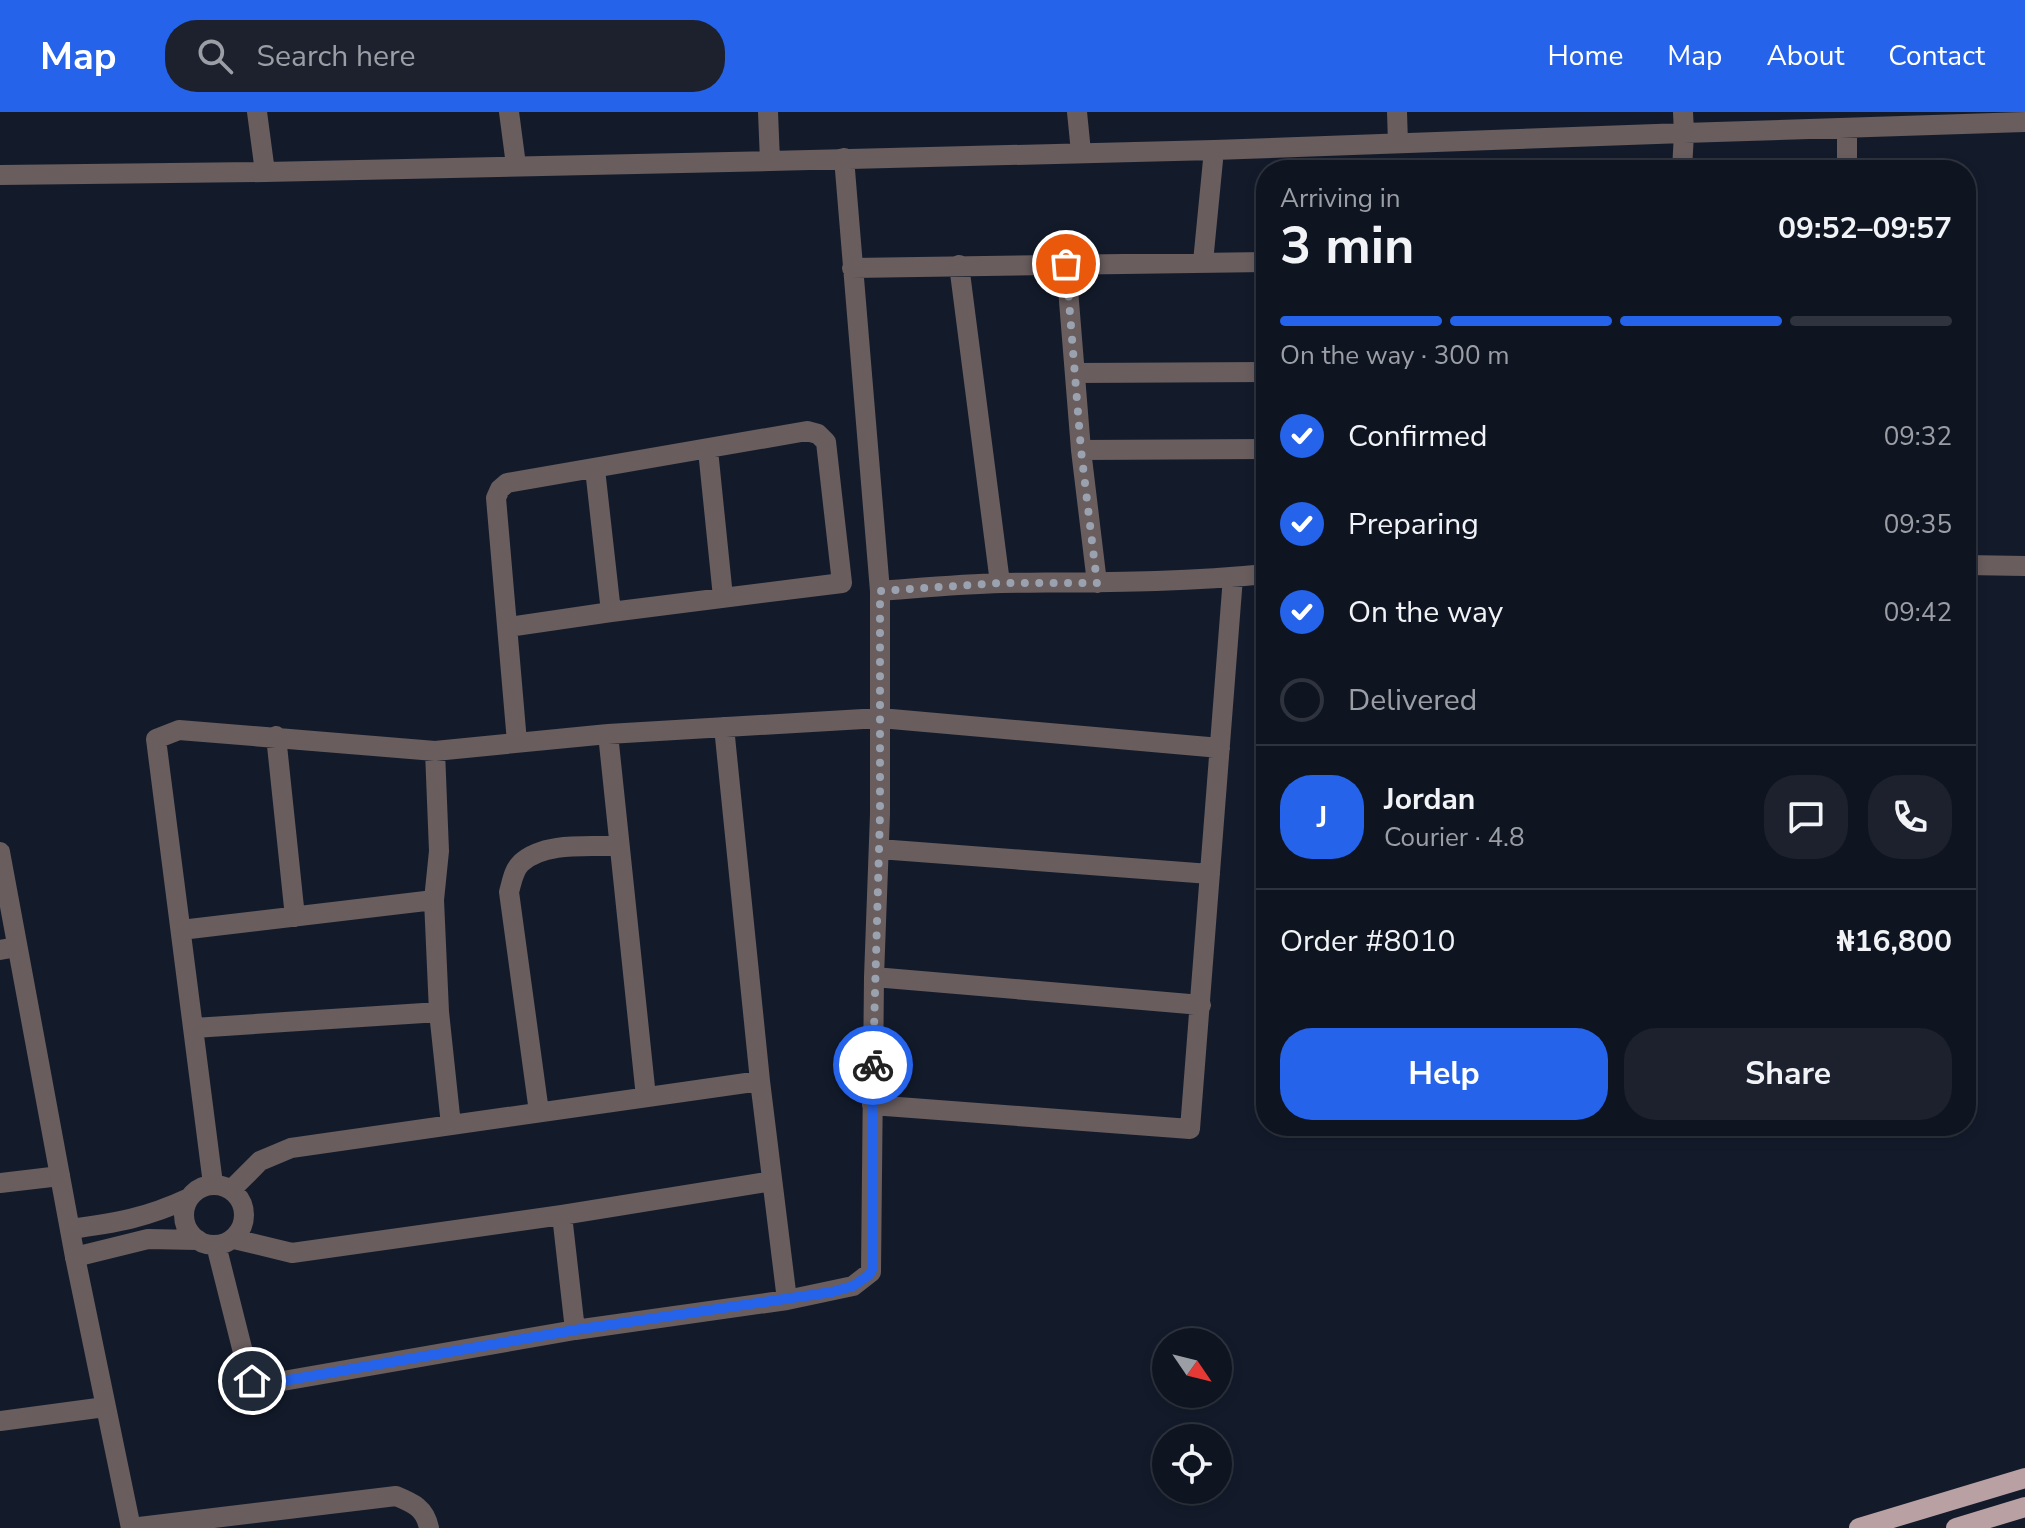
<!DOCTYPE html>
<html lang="en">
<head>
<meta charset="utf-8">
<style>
  body { margin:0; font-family:"Nunito Sans",sans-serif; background:#1c212d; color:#f1f3f6; height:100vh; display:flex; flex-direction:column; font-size:30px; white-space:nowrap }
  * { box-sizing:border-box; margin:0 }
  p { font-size:26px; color:#9b9ea5 }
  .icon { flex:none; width:44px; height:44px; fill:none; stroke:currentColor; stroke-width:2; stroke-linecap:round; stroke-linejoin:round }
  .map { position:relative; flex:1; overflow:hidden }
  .panel { position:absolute; left:1256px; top:48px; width:720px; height:976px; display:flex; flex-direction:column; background:#0e1420; border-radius:32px; box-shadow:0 4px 12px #0003,0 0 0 2px #2e333e }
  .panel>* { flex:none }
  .needle { width:52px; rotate:125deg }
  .tools { position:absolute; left:1152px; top:1216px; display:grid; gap:16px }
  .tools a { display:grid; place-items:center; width:80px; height:80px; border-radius:50%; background:#0e1420; box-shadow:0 4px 12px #0003,0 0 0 2px #2e333e; font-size:40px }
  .pin { position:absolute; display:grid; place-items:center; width:68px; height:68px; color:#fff; margin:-34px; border:4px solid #fff; border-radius:50%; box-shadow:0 2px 8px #0007 }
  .courier { position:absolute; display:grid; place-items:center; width:80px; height:80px; margin:-40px; border:6px solid #2563eb; border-radius:50%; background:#fff; color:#222; box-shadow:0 2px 10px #0007 }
  .head em { font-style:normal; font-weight:700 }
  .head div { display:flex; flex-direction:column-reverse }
  .head { display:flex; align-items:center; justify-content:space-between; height:136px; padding:0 24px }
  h1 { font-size:52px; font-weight:700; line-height:60px }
  .bar { display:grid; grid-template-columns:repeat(4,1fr); gap:12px 8px; align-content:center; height:96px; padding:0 24px }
  .bar i { height:10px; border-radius:6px; background:#2e333e }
  .bar .active { background:#2563eb }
  .bar p { grid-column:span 4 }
  .line { display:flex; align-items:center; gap:20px; padding:0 24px; border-top:2px solid #2e333e }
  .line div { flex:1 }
  .round { display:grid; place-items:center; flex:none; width:84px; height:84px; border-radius:32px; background:#1c212d }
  ol { padding:0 24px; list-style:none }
  li { display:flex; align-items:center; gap:24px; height:88px }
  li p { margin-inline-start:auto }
  li .icon { padding:8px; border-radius:50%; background:#2563eb; color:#fff; stroke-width:4 }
  li:last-child { color:#9b9ea5 }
  li i { width:44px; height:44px; border:4px solid #2e333e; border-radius:50% }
  .action { display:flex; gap:16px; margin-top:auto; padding:16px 24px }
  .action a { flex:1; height:92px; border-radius:32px; background:#2563eb; color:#fff; font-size:32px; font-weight:700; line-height:92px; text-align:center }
  .action a+a { background:#1c212d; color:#f1f3f6 }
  header { display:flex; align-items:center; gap:48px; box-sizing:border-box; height:112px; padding:0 40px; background:#2563eb; color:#fff }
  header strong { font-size:38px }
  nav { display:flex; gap:44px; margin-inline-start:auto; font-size:28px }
  .search { width:560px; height:72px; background:#1c212d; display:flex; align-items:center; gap:20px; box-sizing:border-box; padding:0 28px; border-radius:32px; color:#9b9ea5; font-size:30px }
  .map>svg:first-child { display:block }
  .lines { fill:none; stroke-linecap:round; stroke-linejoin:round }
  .minor { stroke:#695d5e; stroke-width:20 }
  .tertiary { stroke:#695d5e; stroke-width:20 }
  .primary { stroke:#b9a0a3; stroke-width:20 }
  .done { stroke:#9ba2af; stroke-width:8; stroke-dasharray:0 14.4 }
  .route { stroke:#2563eb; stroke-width:10 }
</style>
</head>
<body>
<header>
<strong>Map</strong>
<div class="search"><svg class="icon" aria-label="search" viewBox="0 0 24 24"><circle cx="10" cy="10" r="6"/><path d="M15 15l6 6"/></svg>Search here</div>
<nav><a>Home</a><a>Map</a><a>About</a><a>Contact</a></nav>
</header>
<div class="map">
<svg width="2025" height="1416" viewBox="0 0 2025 1416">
  <rect width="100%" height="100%" fill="#131b2b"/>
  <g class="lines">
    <!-- minor -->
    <path class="minor" d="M257,0L265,60
      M509,0L516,53
      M768,0L770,49
      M1077,0L1081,40
      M1397,0L1398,31
      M1683,0L1684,21L2025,10
      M1847,58V16
      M0,63L265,60L770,49L1214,38L1684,21L1682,58
      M1203,150L1214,38
      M1066,152L1081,338L1097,471
      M959,153L1000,471
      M852,156L1266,150
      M1076,261L1266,260
      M708,338L723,485
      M1081,338L1266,337
      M595,357L611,500
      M1966,453L2025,454
      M880,479C920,476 961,472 1002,471C1090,470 1178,471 1266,462
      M508,515L611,500L842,471L826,330L818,322L807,319L507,371L500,377L496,386L517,630
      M724,615L760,969L787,1188
      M608,622L646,985
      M276,624L295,805
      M435,639L439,739L434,788L439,900L451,1013
      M879,737L1210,762
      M181,818L434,788
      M0,838L17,835
      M874,865L1201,893
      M194,916L439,900
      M872,993L1190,1017L1233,465
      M539,1000L509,780C512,770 513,759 521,751C544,729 590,735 619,734
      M0,1071L60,1064
      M213,1072L156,627L179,618L435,639L608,622L880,606L1220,636
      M184 1103a30 30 0 1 1 60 0a30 30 0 1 1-60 0Z
      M232,1077L260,1049L291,1036L760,969
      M562,1103L575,1218
      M70,1117C116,1111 146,1106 189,1086
      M234,1127L292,1141L562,1103L772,1069
      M216,1133L249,1264L252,1269L260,1273L575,1218L787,1188L853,1174L871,1160L874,865L880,702V479L844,46
      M75,1145L148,1127L198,1128
      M0,1309L105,1295
      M131,1416L396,1384C413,1391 425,1396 429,1416"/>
    <!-- tertiary -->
    <path class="tertiary" d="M0,740L75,1145L131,1416"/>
    <!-- primary -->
    <path class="primary" d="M1859,1416L2025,1366
      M1956,1416L2025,1395"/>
  </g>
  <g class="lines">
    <!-- done -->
    <path class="done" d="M873,953L880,702V479L1000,471H1097L1081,338L1066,152"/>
    <!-- route -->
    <path class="route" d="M252,1269L260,1273L575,1218L832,1180L853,1174L869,1163L873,1156V953"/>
  </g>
</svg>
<div class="tools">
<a><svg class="needle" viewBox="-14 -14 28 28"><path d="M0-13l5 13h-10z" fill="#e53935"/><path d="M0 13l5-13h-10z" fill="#9b9ea5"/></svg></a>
<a><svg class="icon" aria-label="locate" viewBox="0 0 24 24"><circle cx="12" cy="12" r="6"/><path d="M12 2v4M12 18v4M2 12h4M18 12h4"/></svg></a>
</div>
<div class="pin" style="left:1066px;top:152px;background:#ea580c"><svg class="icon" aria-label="bag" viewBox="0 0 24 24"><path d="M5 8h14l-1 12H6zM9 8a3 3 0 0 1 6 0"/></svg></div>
<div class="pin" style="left:252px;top:1269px;background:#1f2937"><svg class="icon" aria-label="home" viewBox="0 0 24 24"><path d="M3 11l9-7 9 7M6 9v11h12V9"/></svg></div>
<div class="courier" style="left:873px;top:953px"><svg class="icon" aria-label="bike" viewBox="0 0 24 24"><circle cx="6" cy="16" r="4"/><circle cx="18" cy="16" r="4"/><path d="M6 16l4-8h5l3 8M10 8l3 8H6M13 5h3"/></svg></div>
<section class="panel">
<div class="head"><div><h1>3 min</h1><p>Arriving in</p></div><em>09:52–09:57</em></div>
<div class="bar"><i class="active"></i><i class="active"></i><i class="active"></i><i></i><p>On the way · 300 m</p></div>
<ol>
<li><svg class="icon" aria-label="check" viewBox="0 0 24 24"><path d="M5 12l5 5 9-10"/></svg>Confirmed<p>09:32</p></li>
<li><svg class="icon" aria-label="check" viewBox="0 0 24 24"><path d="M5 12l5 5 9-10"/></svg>Preparing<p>09:35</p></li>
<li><svg class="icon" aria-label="check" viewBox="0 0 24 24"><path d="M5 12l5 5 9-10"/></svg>On the way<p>09:42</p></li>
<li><i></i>Delivered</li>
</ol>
<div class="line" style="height:144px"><b class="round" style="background:#2563eb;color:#fff">J</b><div><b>Jordan</b><p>Courier · 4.8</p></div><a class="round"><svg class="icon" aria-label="chat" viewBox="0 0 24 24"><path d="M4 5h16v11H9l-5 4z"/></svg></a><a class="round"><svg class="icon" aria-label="phone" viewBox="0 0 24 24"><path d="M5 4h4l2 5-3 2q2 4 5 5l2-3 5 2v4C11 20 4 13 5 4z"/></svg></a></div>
<div class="line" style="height:104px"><div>Order #8010</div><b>₦16,800</b></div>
<div class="action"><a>Help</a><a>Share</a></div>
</section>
</div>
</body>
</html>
